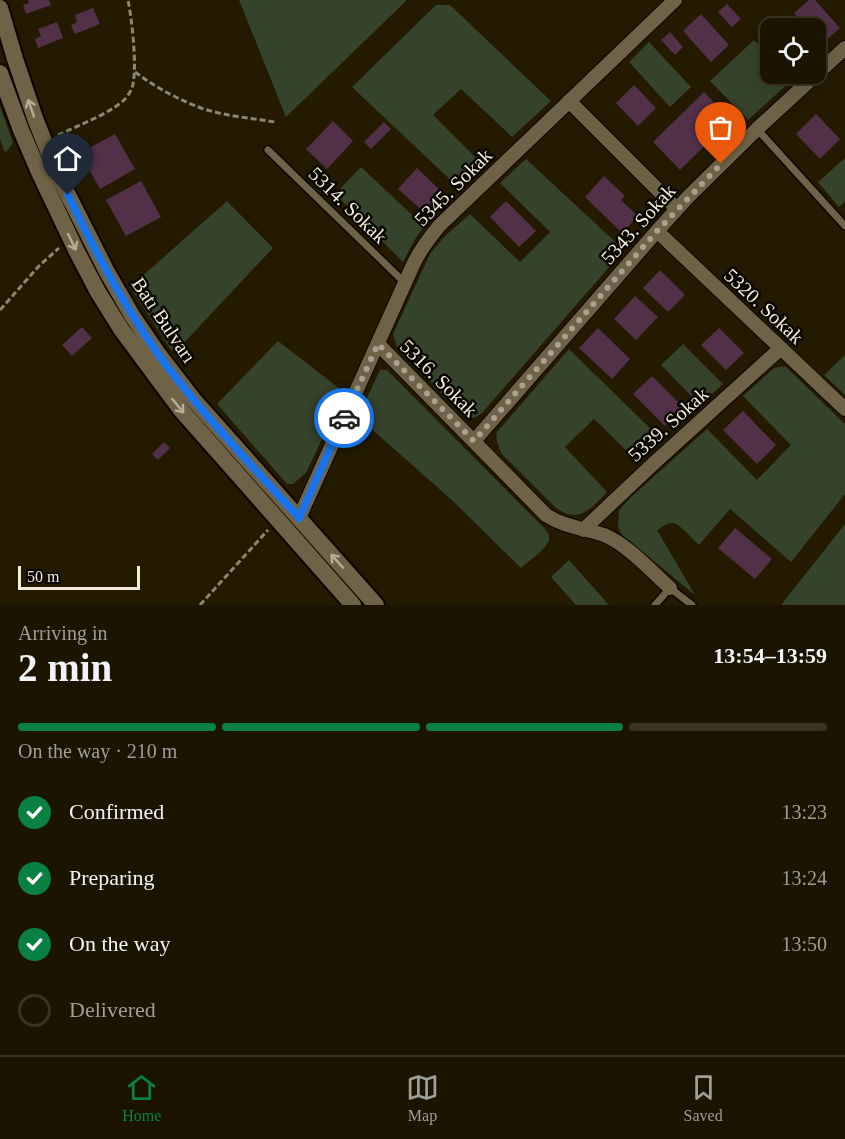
<!DOCTYPE html>
<html lang="en">
<head>
<meta charset="utf-8">
<style>
  body { margin:0; font-family:Georgia,serif; background:#27210f; color:#f1f3f6; height:100vh; display:flex; flex-direction:column; font-size:22px; white-space:nowrap }
  * { box-sizing:border-box; margin:0 }
  p { font-size:20px; color:#9f9e99 }
  .icon { flex:none; width:33px; height:33px; fill:none; stroke:currentColor; stroke-width:2; stroke-linecap:round; stroke-linejoin:round }
  .map { position:relative; height:605px; overflow:hidden }
  .details { display:flex; flex-direction:column; background:#1a1400; flex:1 }
  .details>* { flex:none }
  .fabs { position:absolute; left:760px; top:18px; display:grid; gap:12px }
  .fabs a { display:grid; place-items:center; width:66px; height:66px; border-radius:12px; background:#1a1400; box-shadow:0 6px 24px #0002,0 0 0 2px #383322; font-size:30px }
  .scale { position:absolute; left:18px; bottom:15px; width:122px; box-sizing:border-box; padding-left:6px; border:3px solid #f2ecdb; border-top:0; font-size:16px; line-height:21px; white-space:nowrap; color:#f2ecdb; -webkit-text-stroke:4px #090600; paint-order:stroke }
  .pin { position:absolute; display:grid; place-items:center; width:51px; height:51px; color:#fff; margin:-62px -26px; border-radius:50% 50% 50% 0; rotate:-45deg; box-shadow:0 0 6px #0007 }
  .pin .icon { rotate:45deg }
  .courier { position:absolute; display:grid; place-items:center; width:60px; height:60px; margin:-30px; border:4px solid #1a73e8; border-radius:50%; background:#fff; color:#222; box-shadow:0 2px 8px #0007 }
  .head em { font-style:normal; font-weight:600 }
  .head div { display:flex; flex-direction:column-reverse }
  .head { display:flex; align-items:center; justify-content:space-between; height:102px; padding:0 18px }
  h1 { font-size:39px; font-weight:600; line-height:45px }
  .bar { display:grid; grid-template-columns:repeat(4,1fr); gap:9px 6px; align-content:center; height:72px; padding:0 18px }
  .bar i { height:8px; border-radius:4px; background:#383322 }
  .bar .selected { background:#0b8043 }
  .bar p { grid-column:span 4 }
  ol { padding:0 18px; list-style:none }
  li { display:flex; align-items:center; gap:18px; height:66px }
  li p { margin-inline-start:auto }
  li .icon { padding:6px; border-radius:50%; background:#0b8043; color:#fff; stroke-width:4 }
  li:last-child { color:#9f9e99 }
  li i { width:33px; height:33px; border:3px solid #383322; border-radius:50% }
  .tab-bar { display:flex; justify-content:space-around; align-items:center; height:84px; border-top:2px solid #383322; background:#1a1400; font-size:16px; color:#9f9e99 }
  .tab-bar a { display:grid; justify-items:center; gap:3px }
  .tab-bar .selected { color:#0b8043 }
  .map>svg:first-child { display:block }
  .green { fill:#35432b }
  .building { fill:#523148 }
  .lines { fill:none; stroke-linecap:round; stroke-linejoin:round }
  .service-casing { stroke:#0d0500; stroke-width:10 }
  .minor-casing { stroke:#0d0500; stroke-width:16 }
  .tertiary-casing { stroke:#0d0500; stroke-width:20 }
  .path { stroke:#8d8671; stroke-width:3; stroke-dasharray:6 3; stroke-linecap:butt }
  .service { stroke:#6e6346; stroke-width:7 }
  .minor { stroke:#6e6346; stroke-width:14 }
  .tertiary { stroke:#6e6346; stroke-width:16 }
  .oneway { stroke:#b7ae98 }
  .done { stroke:#aaa28e; stroke-width:6; stroke-dasharray:0 10.8 }
  .route { stroke:#1a73e8; stroke-width:8 }
  .labels { text-anchor:middle; stroke-width:5; stroke-linejoin:round; paint-order:stroke }
  .street-label { font-size:20px; fill:#f2ecdb; stroke:#090600 }
</style>
</head>
<body>
<div class="map">
<svg width="845" height="605" viewBox="0 0 845 605">
  <rect width="100%" height="100%" fill="#231a00"/>
  <!-- green -->
  <path class="green" d="M239,0H407L286,117Z
    M436,5H450L551,101L512,137L461,89L433,115L483,165L459,188L352,87Z
    M754,40L771,58V74H786L792,80L748,120L710,81Z
    M649,42L691,87L670,107L629,62Z
    M0,106L13,143L5,153L0,139Z
    M845,158V201L839,207L818,182Z
    M526,159L624,250L482,413C476,418 472,419 464,416L397,347L393,334L430,254L444,237L470,214L520,262L550,232L500,183Z
    M361,167L424,226L414,241L403,262L335,194Z
    M227,201L273,248L180,347L171,350L130,287Z
    M278,341L344,392L306,473L293,484H287L217,404Z
    M683,344L723,384L700,405L661,365Z
    M569,349L662,440L638,462L594,419L565,447L607,492C590,510 577,525 554,506L502,454C498,447 495,439 497,432Z
    M845,355V395L824,375Z
    M785,366L845,424V494L791,562L730,509L699,545C693,540 678,521 671,523C667,523 661,528 657,530L695,595L622,535L618,527L619,510L631,497L707,429L757,480L791,445L743,396L774,368Z
    M380,370H387L546,530C548,533 550,536 549,540C548,547 527,563 521,568L454,502L358,417Z
    M845,524V605H781Z
    M569,560L609,605H576L551,577Z"/>
  <!-- building -->
  <path class="building" d="M28,0H49L51,5L26,14L23,5L29,3Z
    M809,0H815L840,28L822,44L816,37V28H808L794,13Z
    M727,4L741,19L732,27L718,12Z
    M93,8L100,24L75,34L71,25L77,22L75,15Z
    M701,14L729,45L711,62L683,31Z
    M57,22L63,38L38,48L35,39L41,36L38,29Z
    M670,32L683,47L675,55L661,40Z
    M634,85L656,108L638,126L616,103Z
    M704,92L731,120L680,170L653,142Z
    M816,114L840,139L820,159L796,134Z
    M333,121L353,141L327,169L306,149Z
    M384,122L391,129L371,149L364,142Z
    M115,134L135,169L100,189L80,153Z
    M417,168L443,193L425,213L398,189Z
    M604,176L625,196L621,200L638,216L622,233L585,197Z
    M141,181L161,217L126,236L106,200Z
    M506,201L536,231L519,247L490,217Z
    M660,270L685,295L668,312L643,288Z
    M635,296L658,317L636,340L614,319Z
    M82,327L92,338L72,356L62,345Z
    M598,328L630,359L612,379L579,348Z
    M719,328L744,353L726,370L701,345Z
    M652,376L684,408L665,426L633,394Z
    M743,411L776,445L757,464L723,430Z
    M164,442L170,448L158,460L152,454Z
    M735,528L772,559L755,579L718,548Z"/>
  <g class="lines">
    <!-- service casing -->
    <g class="service-casing">
      <path id="service" d="M757,129L845,226
        M268,150L405,283
        M655,605L670,588L692,605"/>
    </g>
    <!-- minor casing -->
    <g class="minor-casing">
      <path id="minor" d="M569,101L677,209
        M657,231L845,409
        M378,344L546,515C564,527 584,528 604,535C627,544 652,572 670,588
        M474,441L657,231L689,196L757,129L845,48
        M299,518L413,265C420,250 429,238 440,225L675,0
        M583,530L653,464L781,348"/>
    </g>
    <!-- tertiary casing -->
    <g class="tertiary-casing">
      <path id="tertiary" d="M0,8L15,59L36,121L57,173L107,272L133,317L159,355L193,399L376,605
        M0,73L21,130L39,172L76,250L98,292L121,329L181,410L353,605"/>
    </g>
    <!-- path -->
    <path class="path" d="M135,72C155,87 177,99 201,108C224,116 251,118 275,122
      M58,135C77,126 109,114 124,100C128,96 132,90 133,84C137,65 132,20 128,0
      M0,310L39,266L59,248
      M200,605L268,530"/>
    <!-- service -->
    <use href="#service" class="service"/>
    <!-- minor -->
    <use href="#minor" class="minor"/>
    <!-- tertiary -->
    <use href="#tertiary" class="tertiary"/>
  </g>
  <!-- one-way arrows -->
  <defs><path id="oneway-shaft" d="M-6 0H5M1.5-3L5.5 0L1.5 3" fill="none" stroke-width="1.6" stroke-linecap="round" stroke-linejoin="round" transform="scale(1.5)"/></defs>
  <g class="oneway">
    <use href="#oneway-shaft" transform="translate(31 108) rotate(-109)"/>
    <use href="#oneway-shaft" transform="translate(72 242) rotate(64)"/>
    <use href="#oneway-shaft" transform="translate(178 406) rotate(51)"/>
    <use href="#oneway-shaft" transform="translate(337 561) rotate(-132)"/>
  </g>
  <g class="lines">
    <!-- done -->
    <path class="done" d="M344,418L378,344L474,441L657,231L721,164"/>
    <!-- route -->
    <path class="route" d="M68,195C94,250 123,304 158,354C200,412 251,464 299,518L344,418"/>
  </g>
  <g class="labels">
    <!-- street labels -->
    <g class="street-label">
      <text transform="translate(453 187) rotate(-45)" y="7">5345. Sokak</text>
      <text transform="translate(348 205) rotate(44)" y="7">5314. Sokak</text>
      <text transform="translate(638 224) rotate(-48)" y="7">5343. Sokak</text>
      <text transform="translate(764 306) rotate(43)" y="7">5320. Sokak</text>
      <text transform="translate(164 320) rotate(56)" y="7">Batı Bulvarı</text>
      <text transform="translate(439 378) rotate(45)" y="7">5316. Sokak</text>
      <text transform="translate(668 424) rotate(-42)" y="7">5339. Sokak</text>
    </g>
  </g>
</svg>
<div class="fabs">
<a><svg class="icon" aria-label="locate" viewBox="0 0 24 24"><circle cx="12" cy="12" r="6"/><path d="M12 2v4M12 18v4M2 12h4M18 12h4"/></svg></a>
</div>
<div class="scale">50 m</div>
<div class="pin" style="left:721px;top:164px;background:#ea580c"><svg class="icon" aria-label="bag" viewBox="0 0 24 24"><path d="M5 8h14l-1 12H6zM9 8a3 3 0 0 1 6 0"/></svg></div>
<div class="pin" style="left:68px;top:195px;background:#1f2937"><svg class="icon" aria-label="home" viewBox="0 0 24 24"><path d="M3 11l9-7 9 7M6 9v11h12V9"/></svg></div>
<div class="courier" style="left:344px;top:418px"><svg class="icon" aria-label="car" viewBox="0 0 24 24"><path d="M5 17H2v-5l4-1 3-4h7l3 4 3 1v5h-3M9 17h6M6 11h13"/><circle cx="7" cy="17" r="2"/><circle cx="17" cy="17" r="2"/></svg></div>
</div>
<section class="details">
<div class="head"><div><h1>2 min</h1><p>Arriving in</p></div><em>13:54–13:59</em></div>
<div class="bar"><i class="selected"></i><i class="selected"></i><i class="selected"></i><i></i><p>On the way · 210 m</p></div>
<ol>
<li><svg class="icon" aria-label="check" viewBox="0 0 24 24"><path d="M5 12l5 5 9-10"/></svg>Confirmed<p>13:23</p></li>
<li><svg class="icon" aria-label="check" viewBox="0 0 24 24"><path d="M5 12l5 5 9-10"/></svg>Preparing<p>13:24</p></li>
<li><svg class="icon" aria-label="check" viewBox="0 0 24 24"><path d="M5 12l5 5 9-10"/></svg>On the way<p>13:50</p></li>
<li><i></i>Delivered</li>
</ol>
</section>
<nav class="tab-bar">
<a class="selected"><svg class="icon" aria-label="home" viewBox="0 0 24 24"><path d="M3 11l9-7 9 7M6 9v11h12V9"/></svg>Home</a>
<a><svg class="icon" aria-label="map" viewBox="0 0 24 24"><path d="M3 6l6-2 6 2 6-2v14l-6 2-6-2-6 2zM9 4v14M15 6v14"/></svg>Map</a>
<a><svg class="icon" aria-label="saved" viewBox="0 0 24 24"><path d="M7 4h10v16l-5-4-5 4z"/></svg>Saved</a>
</nav>
</body>
</html>
